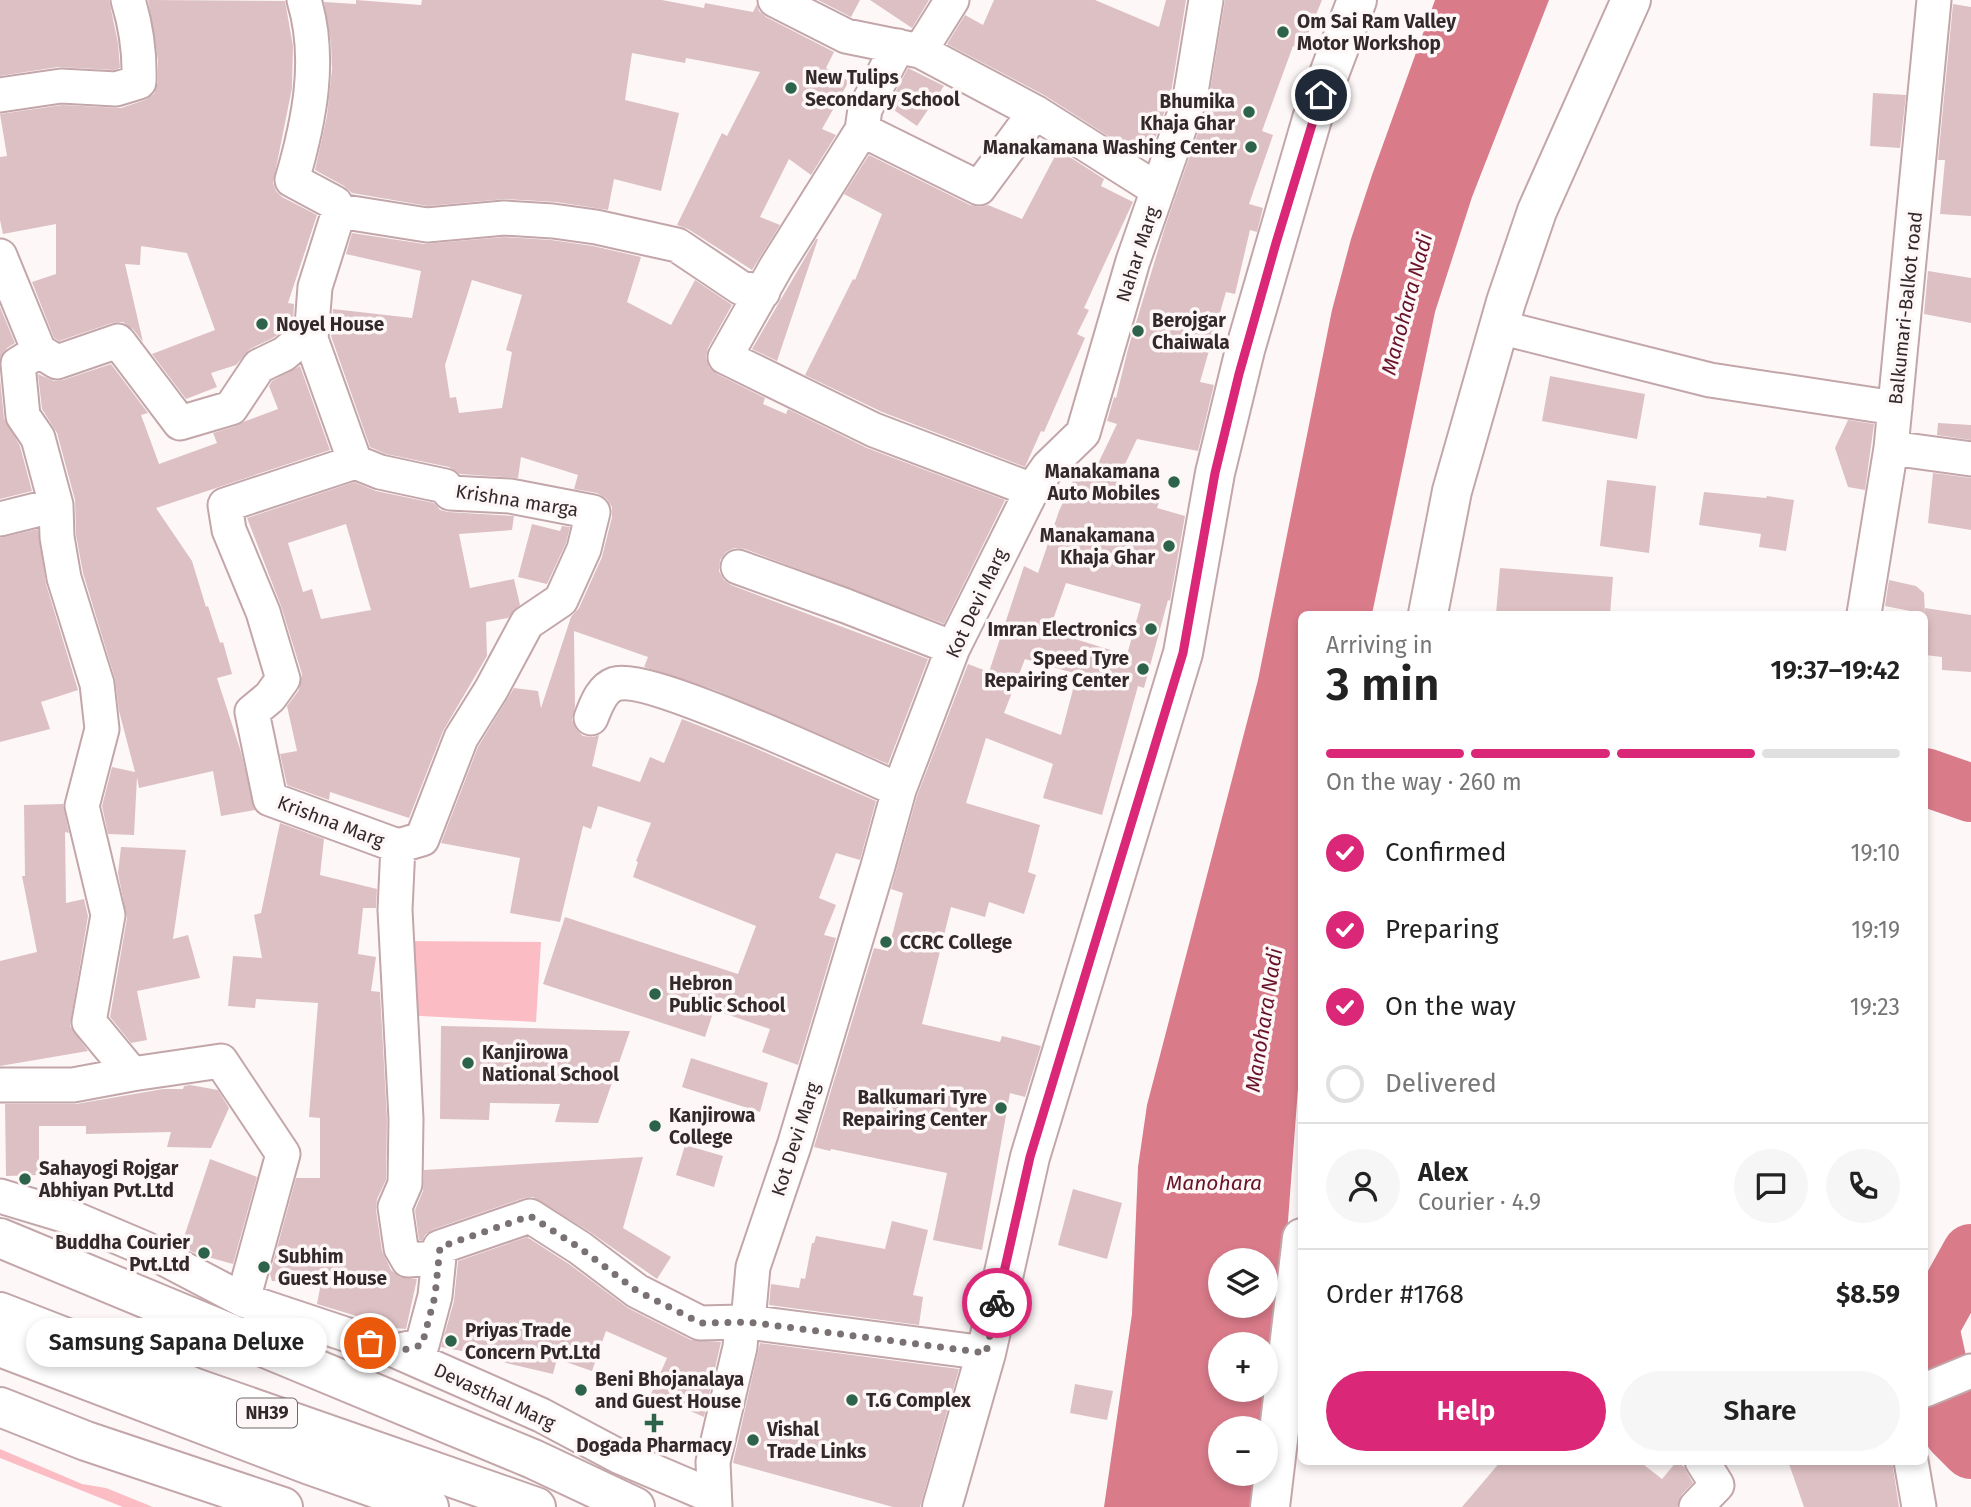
<!DOCTYPE html>
<html lang="en">
<head>
<meta charset="utf-8">
<style>
  body { margin:0; font-family:"Fira Sans",sans-serif; background:#f6f6f6; color:#222; height:100vh; display:flex; flex-direction:column; font-size:26px; white-space:nowrap }
  * { box-sizing:border-box; margin:0 }
  p { font-size:23px; color:#767676 }
  .icon { flex:none; width:38px; height:38px; fill:none; stroke:currentColor; stroke-width:2; stroke-linecap:round; stroke-linejoin:round }
  .map { position:relative; flex:1; overflow:hidden }
  .details { position:absolute; left:1298px; top:611px; width:630px; height:854px; display:flex; flex-direction:column; background:#fff; border-radius:10px; box-shadow:0 4px 10px #0003 }
  .details>* { flex:none }
  .buttons { position:absolute; left:1208px; top:1248px; display:grid; gap:14px }
  .buttons a { display:grid; place-items:center; width:70px; height:70px; border-radius:50%; background:#fff; box-shadow:0 4px 10px #0003; font-size:35px }
  .pin { position:absolute; display:grid; place-items:center; width:60px; height:60px; color:#fff; margin:-30px; border:4px solid #fff; border-radius:50%; box-shadow:0 2px 7px #0007 }
  .courier { position:absolute; display:grid; place-items:center; width:70px; height:70px; margin:-35px; border:5px solid #db2777; border-radius:50%; background:#fff; color:#222; box-shadow:0 2px 9px #0007 }
  .bubble { position:absolute; height:49px; border-radius:24px; background:#fff; box-shadow:0 4px 10px #0003; font-size:23px; font-weight:600; line-height:49px; text-align:center }
  .head em { font-style:normal; font-weight:600 }
  .head div { display:flex; flex-direction:column-reverse }
  .head { display:flex; align-items:center; justify-content:space-between; height:119px; padding:0 28px }
  h1 { font-size:46px; font-weight:600; line-height:52px }
  .bar { display:grid; grid-template-columns:repeat(4,1fr); gap:10px 7px; align-content:center; height:84px; padding:0 28px }
  .bar i { height:9px; border-radius:5px; background:#e0e0e0 }
  .bar .current { background:#db2777 }
  .bar p { grid-column:span 4 }
  .line { display:flex; align-items:center; gap:18px; padding:0 28px; border-top:2px solid #e0e0e0 }
  .line div { flex:1 }
  .round { display:grid; place-items:center; flex:none; width:74px; height:74px; border-radius:37px; background:#f6f6f6 }
  ol { padding:0 28px; list-style:none }
  li { display:flex; align-items:center; gap:21px; height:77px }
  li p { margin-inline-start:auto }
  li .icon { padding:7px; border-radius:50%; background:#db2777; color:#fff; stroke-width:4 }
  li:last-child { color:#767676 }
  li i { width:38px; height:38px; border:4px solid #e0e0e0; border-radius:50% }
  .action { display:flex; gap:14px; margin-top:auto; padding:14px 28px }
  .action a { flex:1; height:80px; border-radius:42px; background:#db2777; color:#fff; font-size:28px; font-weight:600; line-height:80px; text-align:center }
  .action a+a { background:#f6f6f6; color:#222 }
  .map>svg:first-child { display:block }
  .green { fill:#fbbcc4 }
  .water { fill:#da7b8a; fill-rule:evenodd }
  .lines { fill:none; stroke-linecap:round; stroke-linejoin:round }
  .river { stroke:#da7b8a; stroke-width:58 }
  .building { fill:#ddc0c3; fill-rule:evenodd }
  .minor-casing { stroke:#c3a6a9; stroke-width:37 }
  .major-casing { stroke:#c3a6a9; stroke-width:42 }
  .highway-casing { stroke:#c3a6a9; stroke-width:42 }
  .minor { stroke:#fff; stroke-width:33 }
  .major { stroke:#fff; stroke-width:38 }
  .highway { stroke:#fff; stroke-width:38 }
  .done { stroke:#7a7172; stroke-width:7; stroke-dasharray:0 12.6 }
  .route { stroke:#db2777; stroke-width:9 }
  .poi-dot { fill:#2d634a; stroke:#fdf7f8; stroke-width:2.5 }
  .labels { text-anchor:middle; stroke-width:7; stroke-linejoin:round; paint-order:stroke }
  .shield { fill:#fdf7f8; stroke:#706768; stroke-width:2 }
  .shield-label { font-size:18px; font-weight:bold; fill:#34292a }
  .poi-label { font-size:19px; font-weight:bold; fill:#34292a; stroke:#fdf7f8; text-anchor:start }
  .street-label { font-size:19px; fill:#34292a; stroke:#fdf7f8 }
  .water-label { font-size:21px; font-style:italic; fill:#68132a; stroke:#fdf7f8 }
</style>
</head>
<body>
<div class="map">
<svg width="1971" height="1507" viewBox="0 0 1971 1507">
  <rect width="100%" height="100%" fill="#fdf7f8"/>
  <!-- green -->
  <path class="green" d="M396,941L541,942L536,1022L401,1015Z
    M0,1449L82,1484L106,1488L153,1507H123L0,1458Z"/>
  <!-- water -->
  <path class="water" d="M1435,0H1549L1472,197L1435,312L1372,614H1302V1035L1281,1314L1265,1428H1220V1474H1259L1254,1507H1104L1132,1314L1138,1167L1147,1105L1258,680L1332,310L1351,239L1372,175ZM1220,1260H1265V1306H1220ZM1220,1344H1265V1390H1220Z"/>
  <g class="lines">
    <!-- river -->
    <path class="river" d="M1925,777L1971,793
      M1971,1253L1930,1327L1953,1432L1971,1450"/>
  </g>
  <!-- building -->
  <path class="building" d="M0,0H109L118,43L120,68L114,70L58,67L0,76Z
    M148,0L285,1L293,46L292,88L273,183L276,191L282,197L317,215L288,303L294,304L293,324L273,338L250,349L236,365L211,373L217,387L186,399L152,354L215,330L187,253L141,246L140,265L125,264L143,342L133,329L123,322L112,323L59,341L54,338L32,282L56,274V224L3,234L0,220V157L7,156L0,114L62,105L121,108L145,100L154,94L158,82V60Z
    M356,0L421,5L422,0H662L704,8L705,3L753,12L757,4L759,11L766,17L834,52L826,68L849,81L822,129L836,135L811,175L789,159L760,217L780,225L752,270L688,229L677,225L722,133L727,136L760,72L686,58L685,63L632,53L625,100L679,113L661,191L614,179L608,210L556,202L505,199L428,206L352,193L344,186L315,170L327,116L332,69L331,43L324,2L356,4Z
    M818,0H860L851,17Z
    M870,0H929L912,28Z
    M994,0H1095L1159,27L1166,0H1186L1171,93L1151,151L1124,141L1122,145L1044,95L947,44L965,15L983,25Z
    M1225,0H1322L1302,49L1293,46L1262,131L1273,135L1249,204L1263,208L1257,232L1250,230L1235,294L1226,292L1200,382L1214,385L1198,451L1137,439L1117,481L1138,495L1159,502L1157,508L1185,516L1170,601L1168,600L1144,688L1138,686L1102,815L1043,798L1053,764L986,738L966,803L1040,825L1028,872L1036,875L1024,914L989,902L985,917L951,907L922,1024L1000,1042L1002,1036L1041,1046L1025,1097L1010,1093L982,1250L933,1240L947,1173L831,1149L830,1151L814,1147L874,948L888,951L903,893L891,889L917,796L968,664L989,672L1024,566L1038,573L1059,511L1079,468L1093,474L1117,424L1107,421L1114,397L1116,398L1128,349L1166,224L1208,104ZM1066,583L1141,604L1127,655L1049,631ZM1025,659L1077,674L1061,735L1004,713Z
    M1953,4L1971,7V216L1940,214L1945,160H1938Z
    M908,68L944,86L917,126L888,106Z
    M1873,93L1906,95L1900,148L1870,146Z
    M1045,141L1104,179L1101,186L1133,202L1084,308L1089,310L1077,334L1085,338L1044,432L1041,431L1025,467L882,412L805,375L853,279L855,280L882,214L844,194L869,155L970,205L980,207L988,205L1022,219L1054,158L1041,152Z
    M352,233L424,244L504,237L551,240L593,246L641,257L627,302L671,325L695,280L732,305L708,348L706,357L709,367L717,374L765,398L763,404L786,414L788,409L867,448L1005,500L944,624L745,549L734,548L726,552L720,560L719,571L724,580L731,585L928,659L888,764L715,690L644,667L648,657L574,631L575,707L572,720L576,729L583,736L593,737L599,735L592,766L640,782L650,757L664,763L682,719L746,744L876,801L860,860L836,853L819,898L836,905L824,935L836,938L798,1065L762,1052L770,1029L714,1010L705,1037L543,984L565,917L738,974L756,926L633,877L638,862L636,861L651,823L598,806L591,829L583,826L560,922L510,913L520,858L441,843L478,747L514,688L538,691L541,708L571,617L579,608L602,557L612,517V507L606,498L597,493L574,489L578,475L521,457L518,478L460,474L449,467L386,454L370,447L331,336L333,309L412,318L421,271L346,254ZM472,280L522,295L506,350L512,352L502,408L459,413L456,397L450,398L445,365Z
    M816,239H818L777,361L752,349Z
    M1928,271L1971,278V323L1924,314Z
    M0,307L15,343L7,348L0,359Z
    M111,364L148,413L141,415L159,464L217,443L213,433L236,426L243,422L278,409L269,386L272,381L300,366L330,450L156,508L192,561L206,607L208,606L220,643L223,642L232,674L217,678L241,752L255,810L221,816L213,771L139,788L137,777L134,835L108,834L102,806L112,767L135,772L119,711L115,679L83,573L76,535L75,500L57,433L42,409L38,374L54,381L63,380Z
    M1550,376L1645,394L1637,439L1542,421Z
    M0,378L4,418L20,446L32,491L0,499Z
    M1848,420L1874,424L1865,490L1848,487L1835,448Z
    M1938,423L1971,425V440L1937,435Z
    M1933,473L1971,478V530L1928,523Z
    M1607,480L1656,486L1649,553L1600,546Z
    M354,482L376,491L434,503L440,510L448,512L514,516L512,530L459,534L470,588L514,579L520,605L508,618L486,622L487,656L443,731L409,818L330,792L329,800L287,785L280,754L297,751L287,706L299,690L302,674L281,606L247,518ZM346,524L371,610L321,619L312,589L303,592L288,543Z
    M1704,492L1766,498L1767,496L1794,500L1786,551L1759,547L1761,534L1699,525Z
    M532,524L560,531L562,526L570,527L566,543L547,584L518,577Z
    M38,529L46,584L78,690L41,702L50,729L0,742V538Z
    M1500,568L1613,577L1610,614H1496Z
    M1889,580L1916,586L1924,593L1925,614L1885,606Z
    M1925,608L1971,615V672L1942,670V657L1925,655Z
    M63,804L69,833L65,832L66,903L84,899L88,916L70,1026L88,1051L0,1066V961L37,952L22,876H25L24,805Z
    M280,823L324,839L320,875L377,889L376,908H363L358,954L376,957L371,991L380,992L387,1119L386,1180L377,1199L376,1210L382,1251L391,1270L400,1277L417,1279L406,1329L385,1327L375,1324L376,1322L317,1304L321,1283L272,1281L270,1274L296,1178H320V1118L309,1117L318,1003L256,999L255,1008L228,1006L233,956L262,958L254,915L261,913Z
    M121,847L186,850L173,939L188,935L200,978L137,991L147,1040L131,1043L110,1017L127,918L118,873Z
    M441,1026L529,1028L630,1031L598,1123L555,1122L560,1104L490,1103L489,1120L440,1119Z
    M691,1058L768,1083L760,1112L682,1087Z
    M190,1085L218,1090L229,1108L211,1148L167,1147L171,1132L86,1134V1126H39V1175L6,1176L5,1104H76L163,1089H183L184,1086Z
    M685,1145L723,1156L714,1187L676,1175Z
    M643,1157L623,1228L671,1257L657,1279L590,1232L533,1197L524,1198L434,1229L425,1235L423,1240H419L415,1210L423,1191L424,1170Z
    M210,1159L257,1177L233,1264L197,1254L181,1246Z
    M1073,1189L1122,1203L1107,1259L1058,1245Z
    M892,1221L928,1230L913,1295L923,1297L919,1325L769,1305L771,1284L799,1288L801,1278L805,1279L812,1243H814L816,1236L885,1249Z
    M527,1237L569,1264L628,1308L691,1340L721,1342L704,1417L651,1394L667,1358L606,1331L592,1371L557,1359L553,1374L481,1357L482,1355L441,1347L454,1301L458,1261Z
    M760,1343L959,1369L920,1507H893L733,1463Z
    M1075,1384L1113,1391L1107,1420L1070,1413Z
    M1501,1461H1639L1662,1479L1677,1461L1684,1467L1693,1483L1682,1494L1677,1507H1462Z
    M1788,1461H1892L1899,1507H1804Z"/>
  <g class="lines">
    <!-- minor casing -->
    <g class="minor-casing">
      <path id="minor" d="M304,0C322,59 309,122 292,180L335,203L339,211
        M775,0L846,36L920,51L1035,112L1158,190
        M920,51L952,0
        M0,95L61,86L116,89L139,82C140,54 136,26 128,0
        M862,130L865,109L898,46
        M0,256L39,351L18,364L23,416L38,438L56,505L57,537L64,578L97,684L102,729L82,806L108,915L89,1022L132,1074L221,1061L283,1154L243,1300
        M1499,327L1710,380L1895,408
        M39,351L57,362L118,341L180,423L231,408L259,366L284,354L297,343L311,339
        M1891,448L1971,459
        M355,462L225,505L229,530L263,612L283,679L270,697L252,712L270,799L398,846L395,910L406,1119L405,1184L395,1207L401,1248L408,1260L437,1258
        M1032,490L1048,467L1083,433L1133,261L1190,98L1206,0
        M0,519L56,505
        M738,567L846,606L953,648
        M1864,614L1891,448L1934,0
        M591,718C596,706 601,689 615,684C649,673 855,771 899,790
        M398,846L422,839L461,738L491,690L527,623L561,600L584,549L593,512L510,496L450,493L445,486L380,472L355,462L311,339L315,287L339,211L427,225L504,218L553,221L596,227L677,245L741,288L763,292
        M0,1085H73L132,1074
        M0,1196L73,1218L146,1249L243,1300L396,1351L541,1415L618,1456L714,1497
        M748,1322L986,1353
        M396,1351L422,1345L435,1296L440,1247L530,1216L580,1248L637,1291L700,1323L742,1322
        M1925,1390L1971,1371
        M1911,1461L1919,1507
        M715,1507L713,1462L740,1347L742,1322H748L753,1267L794,1146L878,866L899,790L953,648L1032,490L874,430L725,357L776,267L862,130L979,188L1035,112
        M1696,1507L1717,1485L1702,1461"/>
    </g>
    <!-- major casing -->
    <g class="major-casing">
      <path id="major" d="M1428,614L1452,491L1506,302L1537,211L1631,0
        M0,1238L533,1459L635,1507
        M0,1407L86,1441L283,1507
        M942,1507L986,1353L1030,1157L1183,653L1215,473L1245,350L1312,119L1357,0
        M1270,1507L1302,1238"/>
    </g>
    <!-- highway casing -->
    <g class="highway-casing">
      <path id="highway" d="M0,1312L198,1389L536,1507
        M0,1347L307,1464L429,1507"/>
    </g>
    <!-- minor -->
    <use href="#minor" class="minor"/>
    <!-- major -->
    <use href="#major" class="major"/>
    <!-- highway -->
    <use href="#highway" class="highway"/>
  </g>
  <g class="lines">
    <!-- done -->
    <path class="done" d="M370,1343L396,1352L422,1345L435,1296L440,1247L530,1216L580,1248L637,1291L701,1323L748,1322L986,1353L997,1303"/>
    <!-- route -->
    <path class="route" d="M997,1303L1030,1157L1183,653L1215,473L1239,374L1276,243L1321,95"/>
  </g>
  <!-- markers -->
  <g class="poi-dot">
    <circle cx="1283" cy="32" r="7"/>
    <circle cx="791" cy="88" r="7"/>
    <circle cx="1249" cy="112" r="7"/>
    <circle cx="1251" cy="147" r="7"/>
    <circle cx="262" cy="324" r="7"/>
    <circle cx="1138" cy="331" r="7"/>
    <circle cx="1174" cy="482" r="7"/>
    <circle cx="1169" cy="546" r="7"/>
    <circle cx="1151" cy="629" r="7"/>
    <circle cx="1143" cy="669" r="7"/>
    <circle cx="886" cy="942" r="7"/>
    <circle cx="655" cy="994" r="7"/>
    <circle cx="468" cy="1063" r="7"/>
    <circle cx="1001" cy="1108" r="7"/>
    <circle cx="655" cy="1126" r="7"/>
    <circle cx="25" cy="1179" r="7"/>
    <circle cx="204" cy="1253" r="7"/>
    <circle cx="264" cy="1267" r="7"/>
    <circle cx="451" cy="1341" r="7"/>
    <circle cx="581" cy="1390" r="7"/>
    <circle cx="852" cy="1400" r="7"/>
    <path d="M650.5 1412.5h7v7h7v7h-7v7h-7v-7h-7v-7h7z"/>
    <circle cx="753" cy="1440" r="7"/>
  </g>
  <g class="labels">
    <!-- shield labels -->
    <rect class="shield" x="237" y="1398.5" width="60" height="29" rx="5"/>
    <g class="shield-label">
      <text x="267" y="1419">NH39</text>
    </g>
    <!-- poi labels -->
    <g class="poi-label">
      <text x="1297" y="28">Om Sai Ram Valley<tspan x="1297" dy="22">Motor Workshop</tspan></text>
      <text x="805" y="84">New Tulips<tspan x="805" dy="22">Secondary School</tspan></text>
      <text x="1235" y="108" text-anchor="end">Bhumika<tspan x="1235" dy="22">Khaja Ghar</tspan></text>
      <text x="1237" y="154" text-anchor="end">Manakamana Washing Center</text>
      <text x="1152" y="327">Berojgar<tspan x="1152" dy="22">Chaiwala</tspan></text>
      <text x="276" y="331">Noyel House</text>
      <text x="1160" y="478" text-anchor="end">Manakamana<tspan x="1160" dy="22">Auto Mobiles</tspan></text>
      <text x="1155" y="542" text-anchor="end">Manakamana<tspan x="1155" dy="22">Khaja Ghar</tspan></text>
      <text x="1137" y="636" text-anchor="end">Imran Electronics</text>
      <text x="1129" y="665" text-anchor="end">Speed Tyre<tspan x="1129" dy="22">Repairing Center</tspan></text>
      <text x="900" y="949">CCRC College</text>
      <text x="669" y="990">Hebron<tspan x="669" dy="22">Public School</tspan></text>
      <text x="482" y="1059">Kanjirowa<tspan x="482" dy="22">National School</tspan></text>
      <text x="987" y="1104" text-anchor="end">Balkumari Tyre<tspan x="987" dy="22">Repairing Center</tspan></text>
      <text x="669" y="1122">Kanjirowa<tspan x="669" dy="22">College</tspan></text>
      <text x="39" y="1175">Sahayogi Rojgar<tspan x="39" dy="22">Abhiyan Pvt.Ltd</tspan></text>
      <text x="190" y="1249" text-anchor="end">Buddha Courier<tspan x="190" dy="22">Pvt.Ltd</tspan></text>
      <text x="278" y="1263">Subhim<tspan x="278" dy="22">Guest House</tspan></text>
      <text x="465" y="1337">Priyas Trade<tspan x="465" dy="22">Concern Pvt.Ltd</tspan></text>
      <text x="595" y="1386">Beni Bhojanalaya<tspan x="595" dy="22">and Guest House</tspan></text>
      <text x="866" y="1407">T.G Complex</text>
      <text x="767" y="1436">Vishal<tspan x="767" dy="22">Trade Links</tspan></text>
      <text x="654" y="1452" text-anchor="middle">Dogada Pharmacy</text>
    </g>
    <!-- street labels -->
    <g class="street-label">
      <text transform="translate(1137 254) rotate(-72)" y="7">Nahar Marg</text>
      <text transform="translate(1905 308) rotate(-84)" y="7">Balkumari-Balkot road</text>
      <text transform="translate(517 500) rotate(9)" y="7">Krishna marga</text>
      <text transform="translate(976 603) rotate(-65)" y="7">Kot Devi Marg</text>
      <text transform="translate(331 821) rotate(21)" y="7">Krishna Marg</text>
      <text transform="translate(795 1139) rotate(-72)" y="7">Kot Devi Marg</text>
      <text transform="translate(495 1396) rotate(25)" y="7">Devasthal Marg</text>
    </g>
    <!-- water labels -->
    <g class="water-label">
      <text transform="translate(1407 304) rotate(-75)" y="7">Manohara Nadi</text>
      <text transform="translate(1264 1020) rotate(-81)" y="7">Manohara Nadi</text>
      <text x="1214" y="1190">Manohara</text>
    </g>
  </g>
</svg>
<div class="buttons">
<a><svg class="icon" aria-label="layers" viewBox="0 0 24 24"><path d="M12 4l9 5-9 5-9-5zM3 14l9 5 9-5"/></svg></a>
<a>+</a>
<a>−</a>
</div>
<div class="pin" style="left:370px;top:1343px;background:#ea580c"><svg class="icon" aria-label="bag" viewBox="0 0 24 24"><path d="M5 8h14l-1 12H6zM9 8a3 3 0 0 1 6 0"/></svg></div>
<div class="pin" style="left:1321px;top:95px;background:#1f2937"><svg class="icon" aria-label="home" viewBox="0 0 24 24"><path d="M3 11l9-7 9 7M6 9v11h12V9"/></svg></div>
<div class="courier" style="left:997px;top:1303px"><svg class="icon" aria-label="bike" viewBox="0 0 24 24"><circle cx="6" cy="16" r="4"/><circle cx="18" cy="16" r="4"/><path d="M6 16l4-8h5l3 8M10 8l3 8H6M13 5h3"/></svg></div>
<div class="bubble" style="left:26px;top:1318px;width:301px">Samsung Sapana Deluxe</div>
<section class="details">
<div class="head"><div><h1>3 min</h1><p>Arriving in</p></div><em>19:37–19:42</em></div>
<div class="bar"><i class="current"></i><i class="current"></i><i class="current"></i><i></i><p>On the way · 260 m</p></div>
<ol>
<li><svg class="icon" aria-label="check" viewBox="0 0 24 24"><path d="M5 12l5 5 9-10"/></svg>Confirmed<p>19:10</p></li>
<li><svg class="icon" aria-label="check" viewBox="0 0 24 24"><path d="M5 12l5 5 9-10"/></svg>Preparing<p>19:19</p></li>
<li><svg class="icon" aria-label="check" viewBox="0 0 24 24"><path d="M5 12l5 5 9-10"/></svg>On the way<p>19:23</p></li>
<li><i></i>Delivered</li>
</ol>
<div class="line" style="height:126px"><a class="round"><svg class="icon" aria-label="person" viewBox="0 0 24 24"><circle cx="12" cy="8" r="4"/><path d="M4 21q1-7 8-7t8 7"/></svg></a><div><b>Alex</b><p>Courier · 4.9</p></div><a class="round"><svg class="icon" aria-label="chat" viewBox="0 0 24 24"><path d="M4 5h16v11H9l-5 4z"/></svg></a><a class="round"><svg class="icon" aria-label="phone" viewBox="0 0 24 24"><path d="M5 4h4l2 5-3 2q2 4 5 5l2-3 5 2v4C11 20 4 13 5 4z"/></svg></a></div>
<div class="line" style="height:91px"><div>Order #1768</div><b>$8.59</b></div>
<div class="action"><a>Help</a><a>Share</a></div>
</section>
</div>
</body>
</html>
